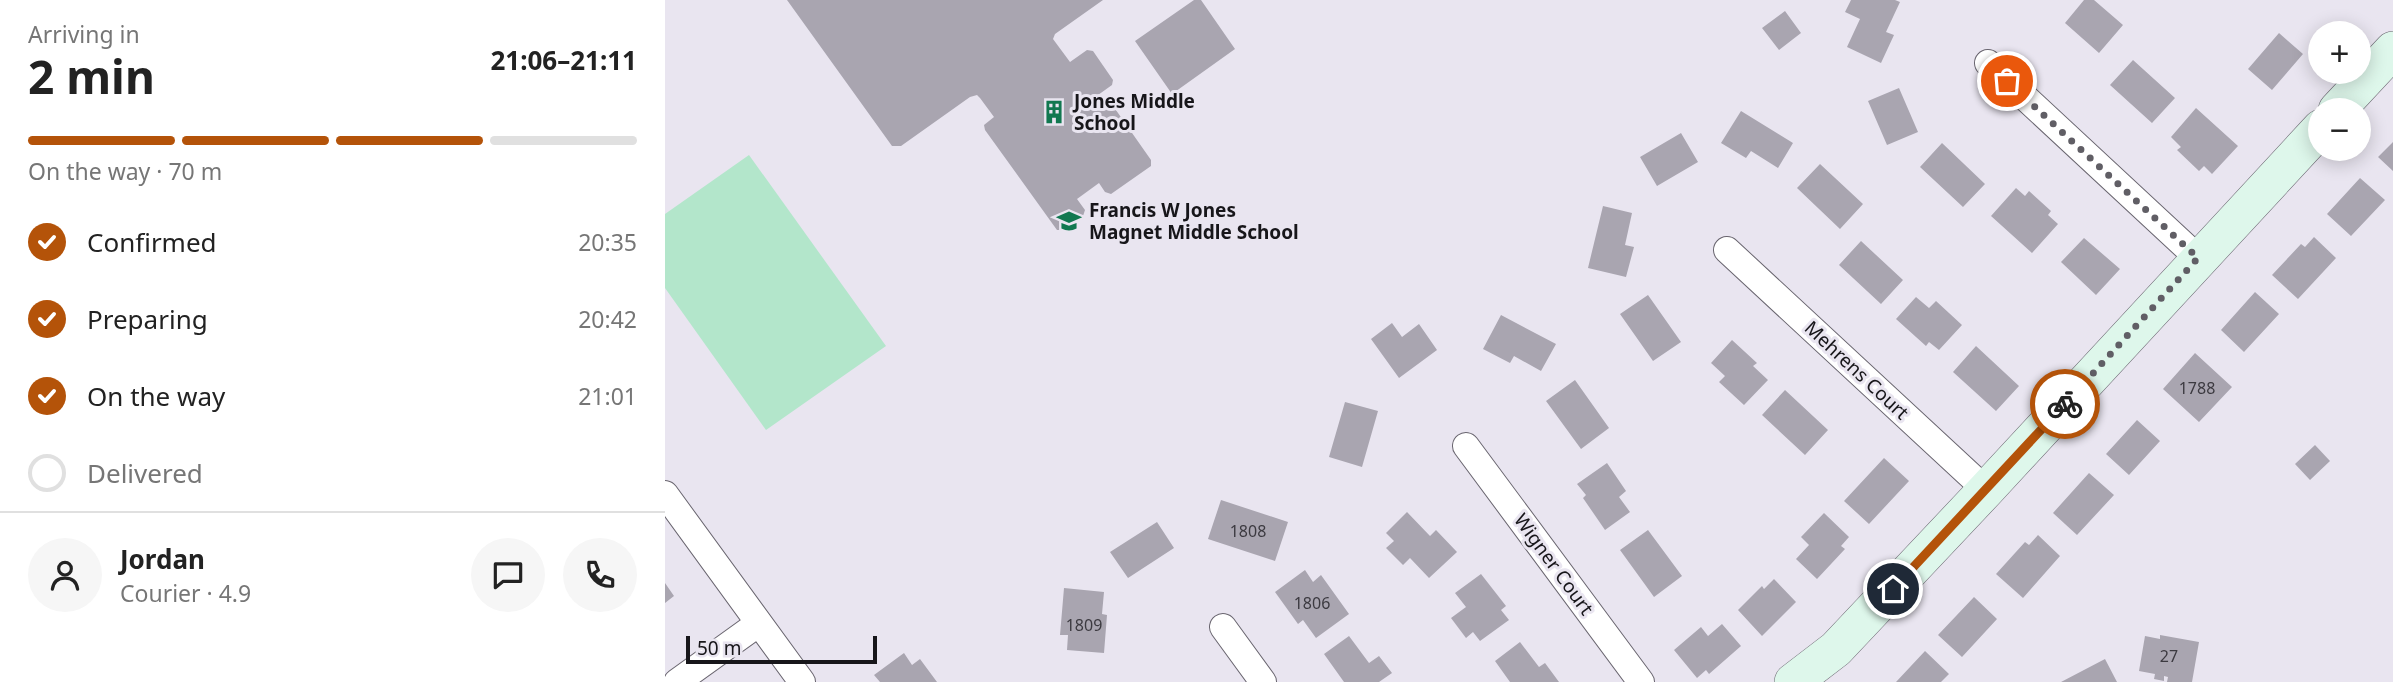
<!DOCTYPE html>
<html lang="en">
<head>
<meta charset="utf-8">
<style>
  body { margin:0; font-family:"Noto Sans",sans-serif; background:#f6f6f6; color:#222; height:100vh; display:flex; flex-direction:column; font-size:26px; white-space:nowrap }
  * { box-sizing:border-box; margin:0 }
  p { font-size:23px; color:#767676 }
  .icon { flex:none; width:38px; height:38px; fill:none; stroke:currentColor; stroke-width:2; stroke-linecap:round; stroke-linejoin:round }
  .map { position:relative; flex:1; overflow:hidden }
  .sheet { display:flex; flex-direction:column; background:#fff; width:665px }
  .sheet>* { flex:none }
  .controls { position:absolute; left:1643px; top:21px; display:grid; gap:14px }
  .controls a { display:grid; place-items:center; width:63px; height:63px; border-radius:50%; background:#fff; box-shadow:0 4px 18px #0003; font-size:35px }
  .scale { position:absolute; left:21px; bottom:18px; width:191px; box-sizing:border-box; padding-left:7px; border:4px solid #17161a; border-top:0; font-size:19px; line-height:24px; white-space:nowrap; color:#17161a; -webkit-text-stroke:5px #e9e5f0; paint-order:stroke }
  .pin { position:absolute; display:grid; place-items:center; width:60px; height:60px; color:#fff; margin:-30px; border:4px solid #fff; border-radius:50%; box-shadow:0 2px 7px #0007 }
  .courier { position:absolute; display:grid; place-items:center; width:70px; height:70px; margin:-35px; border:5px solid #b45309; border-radius:50%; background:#fff; color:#222; box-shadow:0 2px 9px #0007 }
  .overview em { font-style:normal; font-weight:700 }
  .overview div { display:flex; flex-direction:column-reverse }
  .overview { display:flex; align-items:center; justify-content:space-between; height:119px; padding:0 28px }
  h1 { font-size:46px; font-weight:700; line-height:52px }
  .bar { display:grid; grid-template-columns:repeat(4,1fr); gap:10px 7px; align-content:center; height:84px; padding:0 28px }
  .bar i { height:9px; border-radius:5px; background:#e0e0e0 }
  .bar .current { background:#b45309 }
  .bar p { grid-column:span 4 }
  .line { display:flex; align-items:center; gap:18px; padding:0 28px; border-top:2px solid #e0e0e0 }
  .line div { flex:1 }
  .round { display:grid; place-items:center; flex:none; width:74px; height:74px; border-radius:37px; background:#f6f6f6 }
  ol { padding:0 28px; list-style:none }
  li { display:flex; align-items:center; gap:21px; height:77px }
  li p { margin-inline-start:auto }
  li .icon { padding:7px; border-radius:50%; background:#b45309; color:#fff; stroke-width:4 }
  li:last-child { color:#767676 }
  li i { width:38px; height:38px; border:4px solid #e0e0e0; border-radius:50% }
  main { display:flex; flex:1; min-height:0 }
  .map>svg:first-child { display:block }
  .green { fill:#b3e6cb }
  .building { fill:#a9a5b0 }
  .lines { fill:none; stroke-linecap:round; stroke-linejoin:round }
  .street-casing { stroke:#69656f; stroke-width:28 }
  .secondary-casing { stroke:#69656f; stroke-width:38 }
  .street { stroke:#fff; stroke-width:26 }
  .secondary { stroke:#def7eb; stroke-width:37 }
  .done { stroke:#605e65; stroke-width:7; stroke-dasharray:0 12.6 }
  .route { stroke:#b45309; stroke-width:9 }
  .labels { text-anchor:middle; stroke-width:6; stroke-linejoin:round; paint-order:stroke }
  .number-label { font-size:16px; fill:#3c3a40 }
  .poi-label { font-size:19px; font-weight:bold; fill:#17161a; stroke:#e9e5f0; text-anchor:start }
  .street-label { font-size:19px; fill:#17161a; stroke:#e9e5f0 }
</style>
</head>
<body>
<main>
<section class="sheet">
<div class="overview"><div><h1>2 min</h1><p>Arriving in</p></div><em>21:06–21:11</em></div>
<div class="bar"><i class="current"></i><i class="current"></i><i class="current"></i><i></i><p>On the way · 70 m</p></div>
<ol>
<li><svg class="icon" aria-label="check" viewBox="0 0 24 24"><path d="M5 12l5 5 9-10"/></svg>Confirmed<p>20:35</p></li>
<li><svg class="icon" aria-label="check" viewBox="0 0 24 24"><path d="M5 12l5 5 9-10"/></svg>Preparing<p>20:42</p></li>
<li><svg class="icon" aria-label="check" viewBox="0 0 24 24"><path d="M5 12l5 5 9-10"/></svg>On the way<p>21:01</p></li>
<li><i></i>Delivered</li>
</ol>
<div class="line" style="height:126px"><a class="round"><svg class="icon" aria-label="person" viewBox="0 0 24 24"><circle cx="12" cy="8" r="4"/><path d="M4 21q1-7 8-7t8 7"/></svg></a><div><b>Jordan</b><p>Courier · 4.9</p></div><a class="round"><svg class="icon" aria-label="chat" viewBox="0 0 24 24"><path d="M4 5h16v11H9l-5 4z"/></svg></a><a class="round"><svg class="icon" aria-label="phone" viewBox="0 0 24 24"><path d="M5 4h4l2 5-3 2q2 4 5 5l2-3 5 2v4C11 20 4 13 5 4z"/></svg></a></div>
</section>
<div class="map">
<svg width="1728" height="682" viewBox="0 0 1728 682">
  <rect width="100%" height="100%" fill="#e9e5f0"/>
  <!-- green -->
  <path class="green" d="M84,155L221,346L101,430L0,288V214Z"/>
  <!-- building -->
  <path class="building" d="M122,0H438L390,34L388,39L405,62L422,50L428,51L448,80L447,85L426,100L432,108L441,101L446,103L486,160V166L446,194L440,192L434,183L412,199L420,210L418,216L398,230H392L320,130L319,125L329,117L315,98L312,95L305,97L236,146H227Z
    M529,0H536L570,49L507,94L470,41Z
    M1186,0H1230L1235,2L1221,32L1229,35L1216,63L1182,47L1195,19L1180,12Z
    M1419,0H1429L1458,25L1434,53L1400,23Z
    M1120,11L1136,33L1114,50L1097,28Z
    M1614,33L1638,54L1607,90L1583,69Z
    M1468,60L1510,98L1487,123L1445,85Z
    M1234,88L1253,132L1222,145L1203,101Z
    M1531,108L1573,146L1547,174L1539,166L1534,171L1512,150L1516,147L1506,137Z
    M1076,111L1128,143L1113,168L1086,151L1081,158L1056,143Z
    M1016,133L1033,162L992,186L975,157Z
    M1728,142V171L1713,157Z
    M1277,143L1320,184L1298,207L1255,167Z
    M1155,164L1198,204L1175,229L1132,188Z
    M1695,178L1720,200L1686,236L1662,214Z
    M1351,188L1360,196L1364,191L1386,211L1383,215L1393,224L1367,253L1326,216Z
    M938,206L967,213L960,245L969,247L961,277L923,268Z
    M1649,237L1671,258L1633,299L1607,275L1636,244L1640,247Z
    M1419,238L1455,269L1431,295L1396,262Z
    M1196,241L1238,280L1216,304L1174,265Z
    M1590,292L1614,314L1579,352L1556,330Z
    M983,295L1016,342L988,361L955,314Z
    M1251,297L1264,308L1271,301L1297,325L1274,350L1264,342L1261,346L1231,319Z
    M836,315L891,344L876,371L849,356L845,363L818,349Z
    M727,323L737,337L754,324L772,350L734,378L706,339Z
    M1067,340L1092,363L1088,366L1103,380L1079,405L1054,382L1060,376L1046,363Z
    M1311,346L1354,386L1331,411L1288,372Z
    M1530,353L1567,387L1534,422L1498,389Z
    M910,380L944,428L916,449L881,401Z
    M1120,390L1163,430L1140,455L1097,415Z
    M680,402L713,411L697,467L664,457Z
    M1472,420L1495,441L1464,475L1441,454Z
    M1650,445L1665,461L1645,480L1630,464Z
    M1219,458L1244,481L1204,524L1179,501Z
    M942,463L961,491L954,497L965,512L940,530L918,498L921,495L912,484Z
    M1424,473L1449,495L1412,535L1388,513Z
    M556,500L623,522L610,561L543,539Z
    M742,512L765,536L771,530L792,552L764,578L745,558L738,565L721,548L729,541L721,533Z
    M1159,513L1184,537L1176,546L1180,549L1152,579L1131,559L1144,545L1136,537Z
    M492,522L509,548L463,578L445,552Z
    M983,530L1017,576L989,597L955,550Z
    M1373,535L1395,556L1358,598L1331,574L1360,542L1364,545Z
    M640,570L648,582L656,575L684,614L651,638L638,620L633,624L610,592Z
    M816,574L841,606L836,610L844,620L815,641L808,632L801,638L786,618L801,607L790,593Z
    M1109,579L1131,602L1097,636L1073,610L1097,586L1099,589Z
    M0,583L9,596L0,603Z
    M399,588L439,592L437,614L442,615L439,653L402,650L403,635H395Z
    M1309,597L1332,619L1297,657L1273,635Z
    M1057,624L1076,646L1044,674L1041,670L1032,678L1009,650L1036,627L1043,636Z
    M1495,635L1534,642L1527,682H1502L1503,677L1499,676V681L1489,679L1490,674L1474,671L1480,636L1495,639Z
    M684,636L704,663L714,656L727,673L714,682H679L659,654Z
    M855,642L874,667L880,663L894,682H845L830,661Z
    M1260,651L1284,674L1276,682H1231Z
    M239,653L247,665L255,659L272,682H215L209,675Z
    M1440,659L1452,682H1396Z"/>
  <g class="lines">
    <!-- street casing -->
    <g class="street-casing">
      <path id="street" d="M1323,63L1533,258
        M1062,250L1321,490
        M801,446L976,682
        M0,494L137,682
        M558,627L598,682
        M12,682L94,623"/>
    </g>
    <!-- secondary casing -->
    <g class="secondary-casing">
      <path id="secondary" d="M1672,110L1728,50
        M1128,682L1171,649L1321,490L1656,128"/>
    </g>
    <!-- street -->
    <use href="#street" class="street"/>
    <!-- secondary -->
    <use href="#secondary" class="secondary"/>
  </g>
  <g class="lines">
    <!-- done -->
    <path class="done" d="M1342,81L1533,258L1400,404"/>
    <!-- route -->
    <path class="route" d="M1228,589L1400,404"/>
  </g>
  <!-- icons -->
  <defs>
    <g id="building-bare" transform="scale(1.89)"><path d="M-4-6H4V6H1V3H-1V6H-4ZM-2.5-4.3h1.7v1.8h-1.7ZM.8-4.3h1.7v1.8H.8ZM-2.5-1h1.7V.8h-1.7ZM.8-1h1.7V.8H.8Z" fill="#117850" stroke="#e9e5f0" stroke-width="2.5" paint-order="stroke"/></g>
    <g id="school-bare" transform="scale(1.89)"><path d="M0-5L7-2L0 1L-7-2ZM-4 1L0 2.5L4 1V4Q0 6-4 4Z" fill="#117850" stroke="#e9e5f0" stroke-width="2.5" paint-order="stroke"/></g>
  </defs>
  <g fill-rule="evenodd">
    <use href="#building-bare" x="389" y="112"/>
    <use href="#school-bare" x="404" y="221"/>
  </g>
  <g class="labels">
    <!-- number labels -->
    <g class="number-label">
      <text x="1532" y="394">1788</text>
      <text x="583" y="537">1808</text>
      <text x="647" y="609">1806</text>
      <text x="419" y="631">1809</text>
      <text x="1504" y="662">27</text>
    </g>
    <!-- poi labels -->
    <g class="poi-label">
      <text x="409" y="108">Jones Middle<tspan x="409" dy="22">School</tspan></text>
      <text x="424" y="217">Francis W Jones<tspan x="424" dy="22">Magnet Middle School</tspan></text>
    </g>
    <!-- street labels -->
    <g class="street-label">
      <text transform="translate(1192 370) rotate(43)" y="7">Mehrens Court</text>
      <text transform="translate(889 564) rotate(54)" y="7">Wigner Court</text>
    </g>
  </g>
</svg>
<div class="controls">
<a>+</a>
<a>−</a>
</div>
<div class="scale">50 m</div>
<div class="pin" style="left:1342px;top:81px;background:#ea580c"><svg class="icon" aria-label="bag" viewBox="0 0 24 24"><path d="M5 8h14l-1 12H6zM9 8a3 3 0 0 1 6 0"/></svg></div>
<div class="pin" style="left:1228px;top:589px;background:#1f2937"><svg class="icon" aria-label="home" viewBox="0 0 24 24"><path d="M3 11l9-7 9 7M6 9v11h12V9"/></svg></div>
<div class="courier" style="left:1400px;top:404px"><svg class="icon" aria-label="bike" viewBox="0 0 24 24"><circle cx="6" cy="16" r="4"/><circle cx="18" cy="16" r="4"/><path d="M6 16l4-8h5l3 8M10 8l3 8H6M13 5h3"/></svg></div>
</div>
</main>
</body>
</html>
